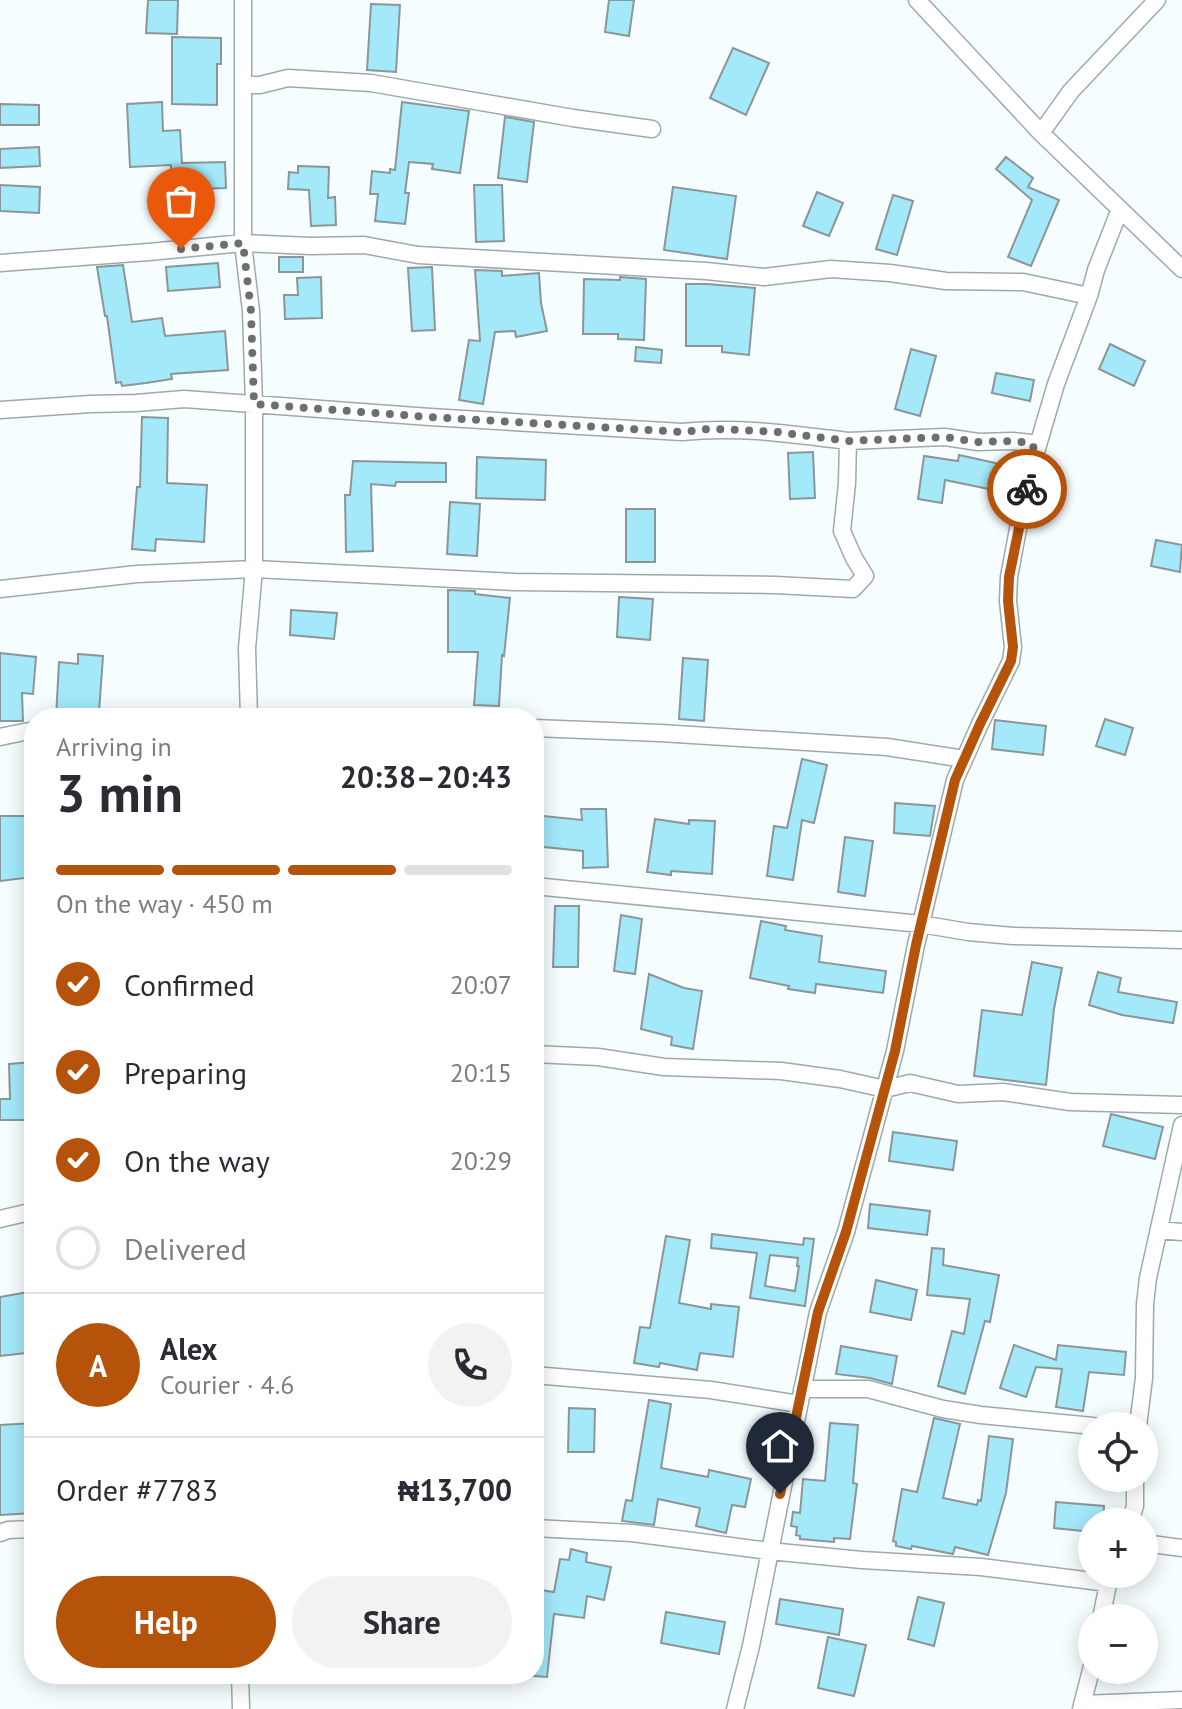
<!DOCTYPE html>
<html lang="en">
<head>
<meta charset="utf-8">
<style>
  body { margin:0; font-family:"PT Sans",sans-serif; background:#f2f2f3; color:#2b2b33; height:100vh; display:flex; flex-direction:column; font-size:30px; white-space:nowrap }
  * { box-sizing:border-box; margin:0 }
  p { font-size:26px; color:#7c7c81 }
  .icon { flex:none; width:44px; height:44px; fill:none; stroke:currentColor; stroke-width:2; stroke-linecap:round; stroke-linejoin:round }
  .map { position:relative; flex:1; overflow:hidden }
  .details { position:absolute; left:24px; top:708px; width:520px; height:976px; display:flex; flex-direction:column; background:#fff; border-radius:32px; box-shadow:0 4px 20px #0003 }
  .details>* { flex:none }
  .buttons { position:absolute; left:1078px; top:1412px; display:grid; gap:16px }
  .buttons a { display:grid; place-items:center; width:80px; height:80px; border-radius:50%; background:#fff; box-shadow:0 4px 20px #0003; font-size:40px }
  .pin { position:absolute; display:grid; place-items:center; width:68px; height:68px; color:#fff; margin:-82px -34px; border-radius:50% 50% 50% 0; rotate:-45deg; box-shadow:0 0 8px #0007 }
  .pin .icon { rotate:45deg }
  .courier { position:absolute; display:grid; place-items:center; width:80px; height:80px; margin:-40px; border:6px solid #b45309; border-radius:50%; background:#fff; color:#222; box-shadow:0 2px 10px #0007 }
  .summary em { font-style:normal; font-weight:600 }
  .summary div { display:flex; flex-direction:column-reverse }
  .summary { display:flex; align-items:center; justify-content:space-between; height:136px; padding:0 32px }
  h1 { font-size:52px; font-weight:600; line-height:60px }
  .bar { display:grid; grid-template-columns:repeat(4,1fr); gap:12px 8px; align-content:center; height:96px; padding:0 32px }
  .bar i { height:10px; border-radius:6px; background:#e1e1e2 }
  .bar .on { background:#b45309 }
  .bar p { grid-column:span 4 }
  .line { display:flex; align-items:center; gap:20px; padding:0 32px; border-top:2px solid #e1e1e2 }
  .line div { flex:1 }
  .round { display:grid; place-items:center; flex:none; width:84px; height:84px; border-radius:42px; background:#f2f2f3 }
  ol { padding:0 32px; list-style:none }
  li { display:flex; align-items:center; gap:24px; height:88px }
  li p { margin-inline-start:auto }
  li .icon { padding:8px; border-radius:50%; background:#b45309; color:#fff; stroke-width:4 }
  li:last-child { color:#7c7c81 }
  li i { width:44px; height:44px; border:4px solid #e1e1e2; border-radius:50% }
  .button { display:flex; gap:16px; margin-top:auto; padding:16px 32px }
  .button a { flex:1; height:92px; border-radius:48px; background:#b45309; color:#fff; font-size:32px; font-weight:600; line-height:92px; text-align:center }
  .button a+a { background:#f2f2f3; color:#2b2b33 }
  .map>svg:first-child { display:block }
  .building { fill:#a3e9fa; stroke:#8b9698; stroke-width:2; fill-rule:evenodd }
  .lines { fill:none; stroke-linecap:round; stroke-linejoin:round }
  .minor-casing { stroke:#9ea9ac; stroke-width:19 }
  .minor { stroke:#fff; stroke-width:16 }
  .done { stroke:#6a6f70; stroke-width:8; stroke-dasharray:0 14.4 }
  .route { stroke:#b45309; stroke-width:10 }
</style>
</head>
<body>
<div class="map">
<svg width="1182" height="1709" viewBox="0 0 1182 1709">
  <rect width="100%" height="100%" fill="#f6fdff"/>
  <!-- building -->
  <path class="building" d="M148,0H178L177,34L146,33Z
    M609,0H634L629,36L605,32Z
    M371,4L400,5L396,72L367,70Z
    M172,37L221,38V64H217V105L172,104Z
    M733,48L769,63L746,115L710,98Z
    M162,102L163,131L180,130L182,163L225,162L226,188L171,190V165L130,167L127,104Z
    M402,102L469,111L460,173L432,169L433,164L409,162L405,193H409L405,224L375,221L378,194H370L372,171L390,173V169L395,170Z
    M0,104L39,105V125H0Z
    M505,117L534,122L527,182L498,178Z
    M39,147L40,166L0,168V149Z
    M1006,157L1033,178L1028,187L1059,200L1031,266L1008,257L1032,200L996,169Z
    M298,166L329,167L328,198L335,197L336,225L311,226L309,190L288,189L289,172L298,173Z
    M0,185L40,187L39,213L0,211Z
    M474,185H502L504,241L476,242Z
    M673,187L736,196L727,259L664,250Z
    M817,192L843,203L829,236L803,226Z
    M893,195L913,201L897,255L876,249Z
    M279,257H303V272H279Z
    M218,263L220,287L168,291L166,267Z
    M123,265L132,322L162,318L165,336L225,331L228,370L171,374L172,379L146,383L122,386L121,382L116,383L107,316H105L97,267Z
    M432,267L435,330L412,331L408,268Z
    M475,270L502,271V276L539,273L541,303L547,331L516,337L515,331L495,332L483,404L459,400L469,340L480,341Z
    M321,277L322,318L285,319L284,295H298L297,278Z
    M620,277L646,279L644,340L618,339V334H583L584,279L620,280Z
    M686,284H707L755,288L749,355L722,352V346H686Z
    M1110,344L1145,361L1134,386L1099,369Z
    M636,347L662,350L661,363L635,361Z
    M911,349L936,356L920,416L895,409Z
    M996,373L1034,380L1030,401L992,393Z
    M142,417L168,418L167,483L207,485L204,542L156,539L155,551L132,549L137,487H140Z
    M813,452L815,498L790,499L788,453Z
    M959,455L1018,468L1013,494L945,480L942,503L918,499L924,456L958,461Z
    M477,457L546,460L545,500L476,498Z
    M353,461L446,463V482H396L395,486L371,484L373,551L346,552L345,495H350Z
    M450,502L480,504L477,556L447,554Z
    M626,509H655V562H626Z
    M1156,540L1182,545L1180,572L1151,566Z
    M448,590L475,591V594L510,598L504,656L502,655L499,706L474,705L478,652H448Z
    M619,597L653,599L650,640L617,637Z
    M291,610L337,613L334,639L290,635Z
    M0,653L36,657L33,694L22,693L23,721H0Z
    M78,654L103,656L99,712L70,710V718H56L59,662L78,664Z
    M683,658L708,660L704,721L679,719Z
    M1105,719L1133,728L1125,755L1096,746Z
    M995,720L1046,726L1043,755L992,749Z
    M802,759L827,765L814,823L802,820L793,880L767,876L774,826L787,828Z
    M895,803L935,806L930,836L894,833Z
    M581,809H606L608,867L583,868V851L534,846V815L582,820Z
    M0,816H34V840H29L33,877L0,881Z
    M655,819L689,824V820L715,821L712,874L671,871V875L647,872Z
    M845,837L873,841L865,896L838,892Z
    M555,906H579L578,967H553Z
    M621,915L642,919L635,974L614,971Z
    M761,921L786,926L785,930L822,936L819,962L886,971L883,993L816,984L815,993L788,989L789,986L750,978Z
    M1032,962L1062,968L1054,1009L1046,1085L974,1076L982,1010L1022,1015Z
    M1098,972L1121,978L1118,992L1177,1002L1173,1023L1122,1015L1089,1005Z
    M649,974L684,988L702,991L693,1049L671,1045L672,1037L641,1029Z
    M34,1062V1120H0V1099H10L9,1064Z
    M1111,1114L1163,1127L1155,1159L1103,1146Z
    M893,1132L957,1141L953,1170L889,1161Z
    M870,1204L930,1211L927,1235L868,1228Z
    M712,1234L803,1245L804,1238L814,1239L805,1306L750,1298L757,1253L711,1248ZM770,1255L798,1258L797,1266H799L795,1291L765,1286Z
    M666,1236L690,1240L679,1303L711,1309V1304L739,1307L733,1357L700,1353L697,1370L660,1363L659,1367L634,1363L640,1327L650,1328Z
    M932,1248L944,1249L943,1265L999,1275L990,1322L985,1321L965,1394L938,1386L952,1331L964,1334L970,1299L927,1295Z
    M876,1280L917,1290L911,1320L870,1312Z
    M34,1291V1352L0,1356V1297Z
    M1014,1345L1056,1360L1058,1345L1126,1352L1124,1375L1089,1372L1083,1411L1056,1407L1062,1369L1036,1367L1026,1397L1000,1388Z
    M841,1346L897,1356L892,1384L870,1378L836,1374Z
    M649,1400L671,1404L661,1468L708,1477L709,1470L751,1479L745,1507L732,1505L726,1533L696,1526L700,1508L658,1499L654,1525L622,1521L626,1500L632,1501Z
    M569,1408L595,1409L594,1452H568Z
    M934,1418L960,1424L943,1498L977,1505L978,1500L981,1501L989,1436L1013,1439L1006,1493L988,1555L955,1547L953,1554L912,1546L911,1549L896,1546V1542L893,1541L902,1489L917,1492Z
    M34,1423V1448H32L34,1513L0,1515V1425Z
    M830,1423L858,1425L853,1483L857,1484L850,1539L834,1538V1542L800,1539V1536L796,1535L797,1527L791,1526L793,1512L800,1513L803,1479L825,1481Z
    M1056,1502L1104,1506L1103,1522H1092V1532L1054,1528Z
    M571,1549L587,1553L586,1562L611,1567L604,1600L587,1596L584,1618L554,1614L547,1677L534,1676V1589L554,1592L560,1559L569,1560Z
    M918,1597L944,1603L934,1646L908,1639Z
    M780,1599L843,1609L839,1635L776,1624Z
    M666,1612L725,1622L719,1654L661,1643Z
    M828,1637L866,1645L854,1696L818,1688Z"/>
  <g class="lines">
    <!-- minor casing -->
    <g class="minor-casing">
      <path id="minor" d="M243,0V243L251,311L254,404V569L247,648L249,718
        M917,0L1041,133L1182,269
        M243,85H260L288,78L371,83L573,118L652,129
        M1041,133L1071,91L1157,0
        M0,263L149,252L243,243L311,246L364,245L418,255L706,271L764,277L831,269L890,273L946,281L1023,282L1089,296
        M0,410L91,404L136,403L184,399L430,417L682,432C738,426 792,434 848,441
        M0,589L137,574L254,569L515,582L775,585L853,589L865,576L854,558L842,531L847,483L848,441L945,437L978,442L1013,441L1031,443L1036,452
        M534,728L660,733L887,747L964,759
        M0,737L34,730
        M534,886L921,924L968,932L1013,936L1182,940
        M534,1054L598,1057L664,1067L781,1071L840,1079L885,1089L910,1083L958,1094L1003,1092L1070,1102L1182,1105
        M0,1219L34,1211
        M1159,1230L1182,1232
        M534,1375L711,1390L799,1404
        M802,1389H868L943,1409L981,1415L1093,1426
        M1138,1426L1144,1378L1145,1304L1148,1278L1182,1125
        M1130,1522L1135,1506V1478
        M534,1528L632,1533L769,1551L862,1560L981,1567L1108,1583
        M0,1533L8,1530L34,1529
        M1144,1543L1182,1548
        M1101,1618L1110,1575
        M240,1674L241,1709
        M1082,1704L1182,1700
        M735,1709L751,1646L818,1312L846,1232L895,1051L916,945L955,780L980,724L1011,661L1013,647L1008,601L1009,577L1021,513L1036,452L1056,384L1089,296L1096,270L1120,209
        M1081,1709L1092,1666"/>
    </g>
    <!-- minor -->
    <use href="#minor" class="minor"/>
  </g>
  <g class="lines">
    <!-- done -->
    <path class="done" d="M181,249L243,243L251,311L254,404L430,417L682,432L709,429L740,430L777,432L848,441L945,437L978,442L1013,441L1031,443L1036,452L1027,489"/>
    <!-- route -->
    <path class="route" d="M780,1494L818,1312L846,1232L895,1051L916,945L955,780L980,724L1011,661L1013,647L1008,601L1009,577L1027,489"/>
  </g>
</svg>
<div class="buttons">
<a><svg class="icon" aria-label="locate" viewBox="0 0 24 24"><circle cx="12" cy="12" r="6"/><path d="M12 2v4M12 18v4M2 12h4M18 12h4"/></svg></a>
<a>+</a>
<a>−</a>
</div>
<div class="pin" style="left:181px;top:249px;background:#ea580c"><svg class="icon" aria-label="bag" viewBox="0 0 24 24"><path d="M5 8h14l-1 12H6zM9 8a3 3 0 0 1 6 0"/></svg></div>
<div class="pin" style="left:780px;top:1494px;background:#1f2937"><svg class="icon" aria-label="home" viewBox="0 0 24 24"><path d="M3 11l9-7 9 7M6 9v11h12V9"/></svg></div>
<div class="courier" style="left:1027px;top:489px"><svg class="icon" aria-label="bike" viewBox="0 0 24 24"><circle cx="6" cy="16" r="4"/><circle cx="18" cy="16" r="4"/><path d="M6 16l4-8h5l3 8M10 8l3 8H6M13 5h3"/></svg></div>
<section class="details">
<div class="summary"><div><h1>3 min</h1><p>Arriving in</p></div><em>20:38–20:43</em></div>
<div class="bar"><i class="on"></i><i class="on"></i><i class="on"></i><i></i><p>On the way · 450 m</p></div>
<ol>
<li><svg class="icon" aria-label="check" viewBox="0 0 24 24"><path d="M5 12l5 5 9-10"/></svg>Confirmed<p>20:07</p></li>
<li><svg class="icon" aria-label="check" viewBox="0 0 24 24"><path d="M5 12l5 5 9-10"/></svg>Preparing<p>20:15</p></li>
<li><svg class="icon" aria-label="check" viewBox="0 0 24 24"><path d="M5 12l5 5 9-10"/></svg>On the way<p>20:29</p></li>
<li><i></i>Delivered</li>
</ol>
<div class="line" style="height:144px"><b class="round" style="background:#b45309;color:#fff">A</b><div><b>Alex</b><p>Courier · 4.6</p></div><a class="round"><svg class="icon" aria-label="phone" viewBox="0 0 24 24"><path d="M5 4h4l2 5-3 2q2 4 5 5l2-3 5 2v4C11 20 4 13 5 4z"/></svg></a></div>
<div class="line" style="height:104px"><div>Order #7783</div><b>₦13,700</b></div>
<div class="button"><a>Help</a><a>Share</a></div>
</section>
</div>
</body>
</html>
